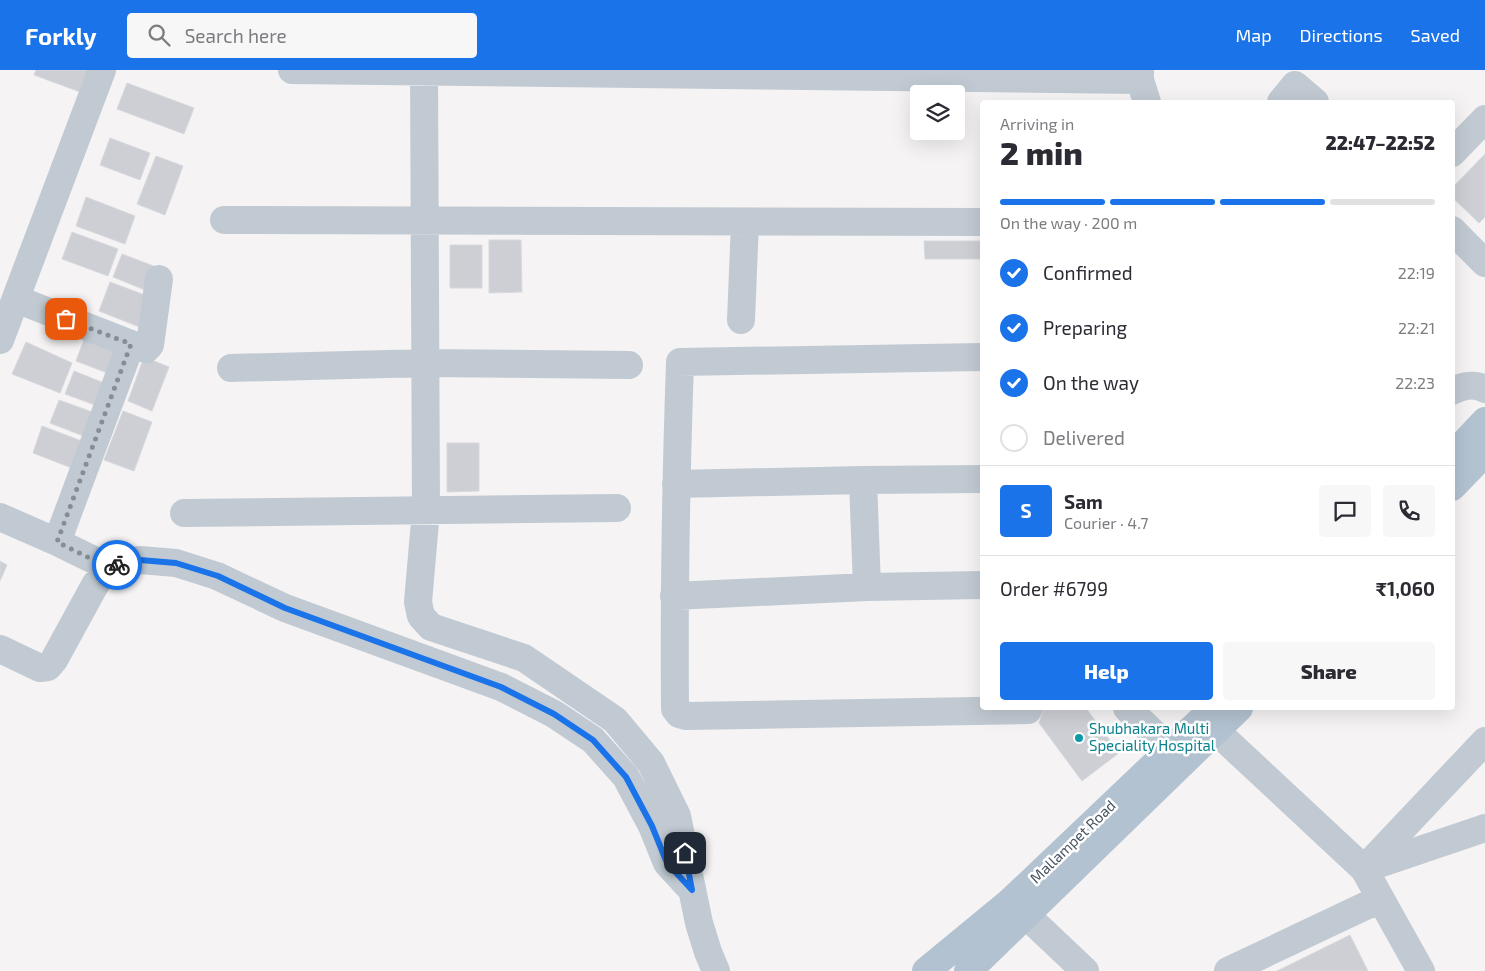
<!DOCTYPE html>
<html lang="en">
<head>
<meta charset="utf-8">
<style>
  body { margin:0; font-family:"Exo 2",sans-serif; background:#f7f7f7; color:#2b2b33; height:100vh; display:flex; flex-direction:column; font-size:19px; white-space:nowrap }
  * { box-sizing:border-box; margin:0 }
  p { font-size:16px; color:#7c7c81 }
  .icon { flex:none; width:28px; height:28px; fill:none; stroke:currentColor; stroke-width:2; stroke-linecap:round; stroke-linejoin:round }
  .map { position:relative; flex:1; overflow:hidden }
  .side { position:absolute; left:980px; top:30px; width:475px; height:610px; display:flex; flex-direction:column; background:#fff; border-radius:5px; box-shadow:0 5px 20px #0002 }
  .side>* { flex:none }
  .buttons { position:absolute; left:910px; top:15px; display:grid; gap:10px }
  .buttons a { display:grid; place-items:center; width:55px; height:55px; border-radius:5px; background:#fff; box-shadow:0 5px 20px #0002; font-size:25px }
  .pin { position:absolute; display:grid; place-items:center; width:42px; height:42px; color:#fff; margin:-21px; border-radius:10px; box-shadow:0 2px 8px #0006 }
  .courier { position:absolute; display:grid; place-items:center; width:50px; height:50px; margin:-25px; border:4px solid #1a73e8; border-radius:50%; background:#fff; color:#222; box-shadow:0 1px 6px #0007 }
  .summary em { font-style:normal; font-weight:800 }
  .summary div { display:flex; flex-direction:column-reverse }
  .summary { display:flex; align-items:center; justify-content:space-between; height:85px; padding:0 20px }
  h1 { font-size:32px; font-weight:800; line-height:38px }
  .bar { display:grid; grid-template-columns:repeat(4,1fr); gap:8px 5px; align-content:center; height:60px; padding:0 20px }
  .bar i { height:6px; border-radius:4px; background:#e1e1e2 }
  .bar .current { background:#1a73e8 }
  .bar p { grid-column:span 4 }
  .line { display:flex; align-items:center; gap:12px; padding:0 20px; border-top:1px solid #e1e1e2 }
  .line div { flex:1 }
  .round { display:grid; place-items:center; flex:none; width:52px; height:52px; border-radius:5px; background:#f7f7f7 }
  ol { padding:0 20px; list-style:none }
  li { display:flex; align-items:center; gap:15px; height:55px }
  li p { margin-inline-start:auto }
  li .icon { padding:5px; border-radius:50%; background:#1a73e8; color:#fff; stroke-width:4 }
  li:last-child { color:#7c7c81 }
  li i { width:28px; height:28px; border:2px solid #e1e1e2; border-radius:50% }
  .primary-button { display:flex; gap:10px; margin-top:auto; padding:10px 20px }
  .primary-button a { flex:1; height:58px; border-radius:5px; background:#1a73e8; color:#fff; font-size:20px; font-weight:800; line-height:58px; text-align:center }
  .primary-button a+a { background:#f7f7f7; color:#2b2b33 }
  header { display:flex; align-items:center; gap:30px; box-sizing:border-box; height:70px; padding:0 25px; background:#1a73e8; color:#fff }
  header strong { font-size:24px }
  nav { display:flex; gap:28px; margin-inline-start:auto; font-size:18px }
  .search { width:350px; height:45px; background:#f7f7f7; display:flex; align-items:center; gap:12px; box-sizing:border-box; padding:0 18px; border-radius:5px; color:#7c7c81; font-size:19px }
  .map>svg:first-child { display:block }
  .building { fill:#cdcfd5; stroke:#d7d9de }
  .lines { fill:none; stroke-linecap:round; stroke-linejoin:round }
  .minor { stroke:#c1cad2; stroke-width:28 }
  .major { stroke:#b3c2d1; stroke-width:28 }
  .done { stroke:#868d94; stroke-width:5; stroke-dasharray:0 9 }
  .route { stroke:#1a73e8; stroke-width:6 }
  .culture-dot { fill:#0f9aa8; stroke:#fff; stroke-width:2 }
  .labels { text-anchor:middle; stroke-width:5; stroke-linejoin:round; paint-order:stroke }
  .culture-label { font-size:15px; fill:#0d838f; stroke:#fff; text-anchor:start }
  .street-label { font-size:15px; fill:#4a5661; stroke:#fff }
</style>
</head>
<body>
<header>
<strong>Forkly</strong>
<div class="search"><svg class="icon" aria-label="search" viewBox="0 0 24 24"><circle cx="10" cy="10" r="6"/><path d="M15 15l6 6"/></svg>Search here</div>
<nav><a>Map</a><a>Directions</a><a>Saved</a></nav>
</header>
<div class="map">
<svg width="1485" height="901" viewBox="0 0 1485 901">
  <rect width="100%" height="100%" fill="#f5f3f3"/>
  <!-- building -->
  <path class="building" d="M36,0H91L83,23L34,5Z
    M127,13L194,38L184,64L117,39Z
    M110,68L150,83L140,110L100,95Z
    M1485,84V147L1479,153L1452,127V118Z
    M156,86L183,96L165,145L137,134Z
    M86,127L135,146L125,174L76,156Z
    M72,162L118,179L108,206L62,189Z
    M489,170H521L522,222L489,223Z
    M924,171H982V189H925Z
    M450,175H482V218H450Z
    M122,184L159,198L150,222L113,207Z
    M110,212L153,228L142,258L99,241Z
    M85,267L119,280L110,304L76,291Z
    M26,272L72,293L60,323L12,304Z
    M144,287L169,297L152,341L128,331Z
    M74,301L104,313L95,335L65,324Z
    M59,330L95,343L86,367L50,353Z
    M123,341L152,352L134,401L104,390Z
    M42,356L87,373L77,400L33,383Z
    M447,373H479V421L447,422Z
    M0,491L7,495L0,511Z
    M1044,638H1086L1119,683L1082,711L1039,653Z
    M1350,865L1368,901H1277Z"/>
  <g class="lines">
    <!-- minor -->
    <path class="minor" d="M292,0L1140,10V0
      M424,0L426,440L418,532L421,546L431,557L524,588L615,650L651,693L677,746L699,853L708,882L716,901
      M1140,10L1147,32
      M1281,32L1295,15L1315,32
      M1452,83L1485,49
      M224,150L982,152
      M1452,160L1485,193
      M16,229L131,274L146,279L150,275L159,209
      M741,250L745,152
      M0,270L102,0
      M982,287L680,292C676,408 674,523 675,639L679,644L686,646L1028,640L1029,638
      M231,298L425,293L629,295
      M1452,321C1462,316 1475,313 1485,319
      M863,410L982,409
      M676,414L863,410L867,517
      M184,443L617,438
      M0,447L57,472L131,274
      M57,472L108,497
      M674,526L867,517L982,515
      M0,579L40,598L48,597L54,590L95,515L108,497L140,490L176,493L217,506L285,538L501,617L554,644L593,670L626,707L652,756L667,793L690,818
      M1127,638L1170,679
      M1216,661L1364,799L1485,671
      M1011,831L1085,901
      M1228,901L1380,829
      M1421,901L1364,799L1485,758"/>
    <!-- major -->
    <path class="major" d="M1452,386L1485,351
      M1452,417L1485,383
      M926,901L1011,831L1214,638
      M968,901L1239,638"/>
  </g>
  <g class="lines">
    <!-- done -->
    <path class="done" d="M66,249L131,274L57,472L108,497L117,495"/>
    <!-- route -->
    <path class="route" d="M117,495L140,490L176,493L218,506L285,538L501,617L554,644L593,670L626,707L652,756L667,793L692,820L685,783"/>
  </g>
  <!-- markers -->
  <circle class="culture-dot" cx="1079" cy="668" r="5"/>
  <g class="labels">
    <!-- culture labels -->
    <g class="culture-label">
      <text x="1089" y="664">Shubhakara Multi<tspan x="1089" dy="17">Speciality Hospital</tspan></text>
    </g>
    <!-- street labels -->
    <g class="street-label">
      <text transform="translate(1073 772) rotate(-44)" y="5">Mallampet Road</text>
    </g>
  </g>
</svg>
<div class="buttons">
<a><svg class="icon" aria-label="layers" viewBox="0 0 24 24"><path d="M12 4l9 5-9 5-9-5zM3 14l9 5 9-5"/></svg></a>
</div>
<div class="pin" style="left:66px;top:249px;background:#ea580c"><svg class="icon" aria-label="bag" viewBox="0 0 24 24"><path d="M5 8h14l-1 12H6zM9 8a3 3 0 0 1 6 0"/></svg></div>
<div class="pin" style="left:685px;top:783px;background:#1f2937"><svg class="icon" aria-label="home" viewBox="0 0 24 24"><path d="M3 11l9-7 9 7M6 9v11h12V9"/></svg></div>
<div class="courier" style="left:117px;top:495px"><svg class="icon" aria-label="bike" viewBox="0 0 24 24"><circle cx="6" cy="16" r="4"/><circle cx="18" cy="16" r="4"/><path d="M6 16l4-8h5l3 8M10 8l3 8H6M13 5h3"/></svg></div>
<section class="side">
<div class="summary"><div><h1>2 min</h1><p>Arriving in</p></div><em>22:47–22:52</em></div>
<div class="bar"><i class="current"></i><i class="current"></i><i class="current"></i><i></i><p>On the way · 200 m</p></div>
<ol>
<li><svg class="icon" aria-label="check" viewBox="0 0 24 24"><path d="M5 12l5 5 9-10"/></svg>Confirmed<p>22:19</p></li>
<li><svg class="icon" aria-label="check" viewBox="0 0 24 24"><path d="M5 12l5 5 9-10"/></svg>Preparing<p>22:21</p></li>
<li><svg class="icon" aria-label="check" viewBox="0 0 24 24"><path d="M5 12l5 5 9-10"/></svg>On the way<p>22:23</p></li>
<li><i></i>Delivered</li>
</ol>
<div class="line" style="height:90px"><b class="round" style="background:#1a73e8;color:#fff">S</b><div><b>Sam</b><p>Courier · 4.7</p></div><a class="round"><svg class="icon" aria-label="chat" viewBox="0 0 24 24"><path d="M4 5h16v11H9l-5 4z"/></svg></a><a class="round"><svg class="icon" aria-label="phone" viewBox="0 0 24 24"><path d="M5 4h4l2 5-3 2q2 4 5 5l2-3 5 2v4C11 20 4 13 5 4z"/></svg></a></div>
<div class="line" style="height:65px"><div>Order #6799</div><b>₹1,060</b></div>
<div class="primary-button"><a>Help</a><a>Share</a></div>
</section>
</div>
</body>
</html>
